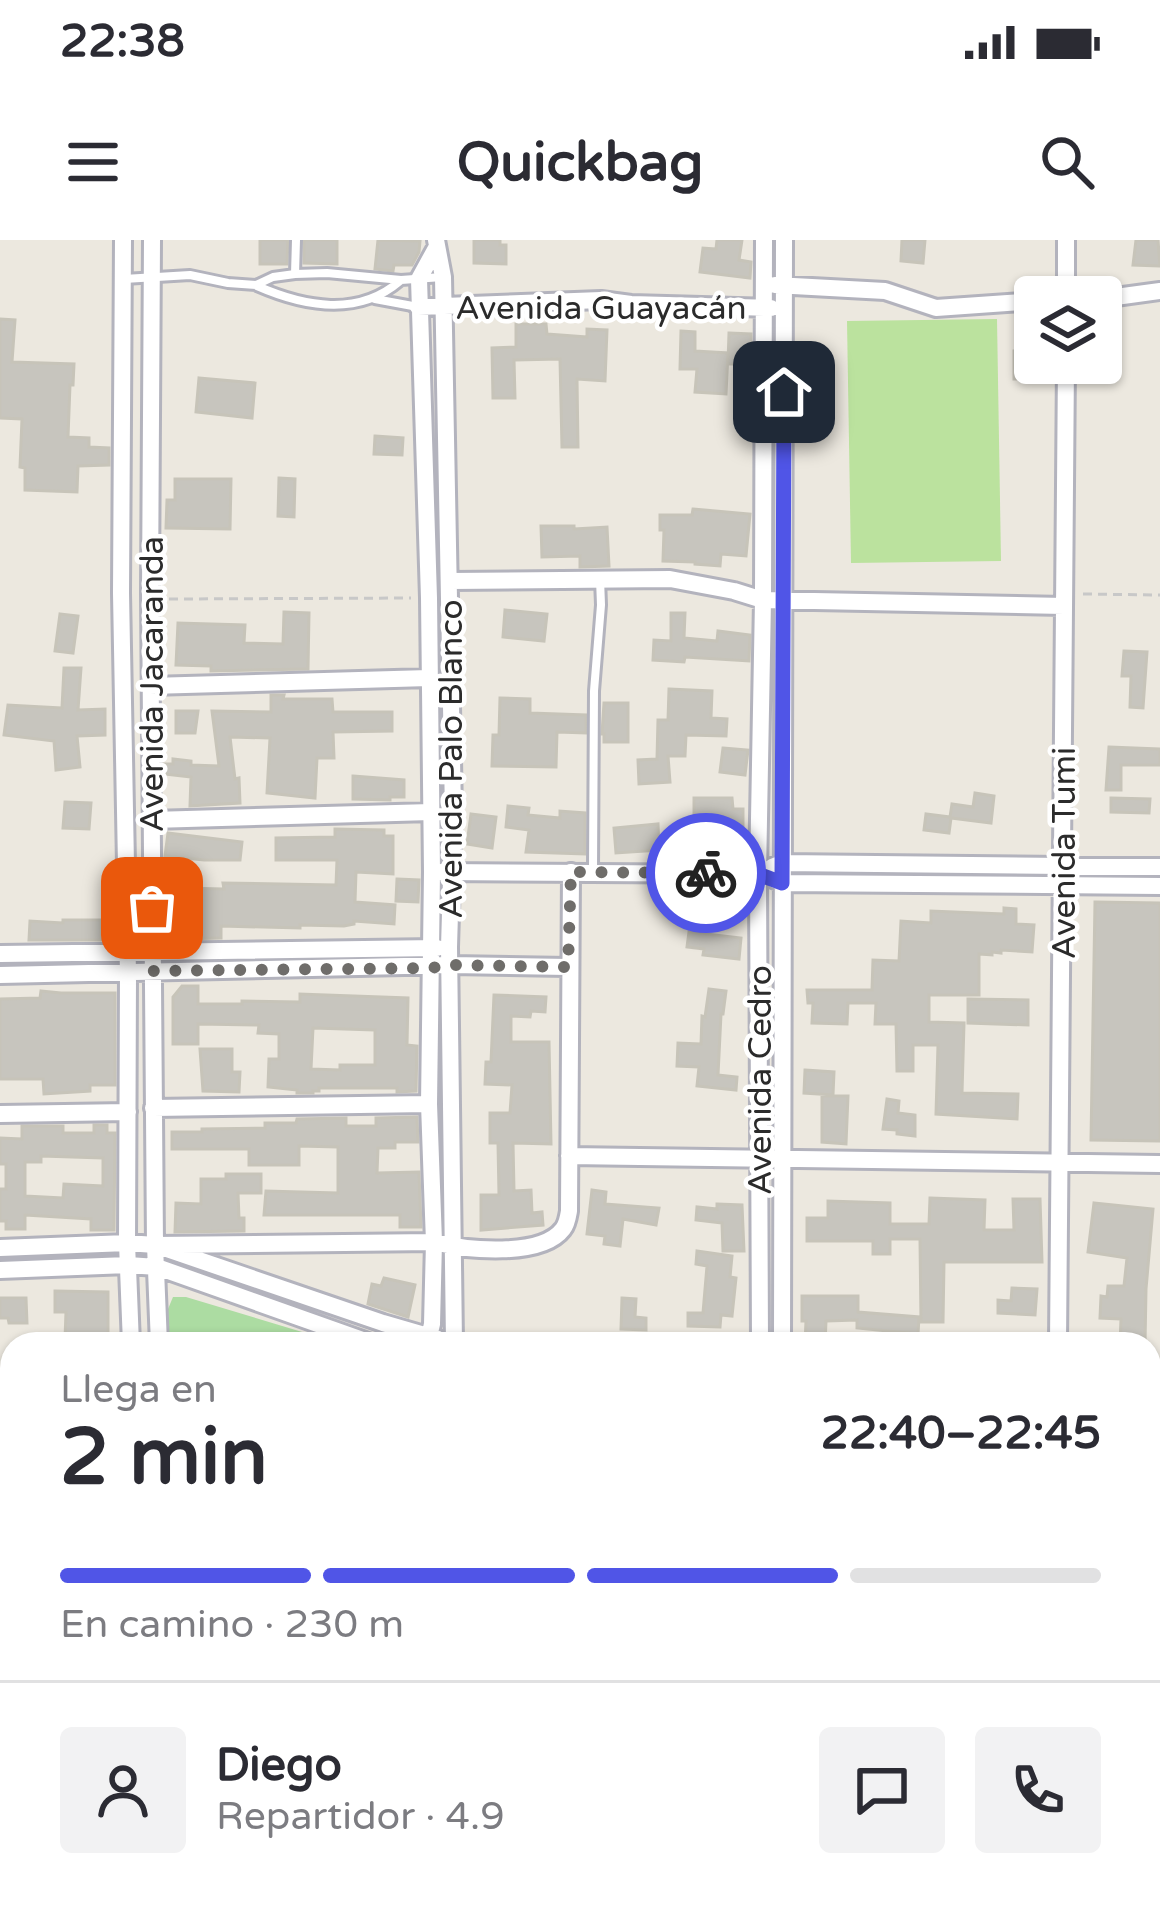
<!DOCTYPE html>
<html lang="es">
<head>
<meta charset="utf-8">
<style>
  body { margin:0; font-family:"Varela Round",sans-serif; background:#f2f2f3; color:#2b2b33; height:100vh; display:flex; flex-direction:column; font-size:45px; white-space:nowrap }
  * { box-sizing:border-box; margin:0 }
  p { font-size:39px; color:#7c7c81 }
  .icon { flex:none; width:66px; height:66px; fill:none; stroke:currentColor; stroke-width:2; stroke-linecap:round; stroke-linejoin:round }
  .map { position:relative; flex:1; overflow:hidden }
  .panel { position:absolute; left:0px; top:1092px; width:1161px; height:591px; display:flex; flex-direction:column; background:#fff; border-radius:36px 36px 0 0; box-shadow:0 3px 9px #0004 }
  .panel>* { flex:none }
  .fabs { position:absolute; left:1014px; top:36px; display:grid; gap:24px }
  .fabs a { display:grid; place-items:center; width:108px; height:108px; border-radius:12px; background:#fff; box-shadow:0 3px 9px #0004; font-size:60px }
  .pin { position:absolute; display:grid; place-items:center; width:102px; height:102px; color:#fff; margin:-51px; border-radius:24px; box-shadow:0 6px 18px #0006 }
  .courier { position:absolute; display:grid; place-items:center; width:120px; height:120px; margin:-60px; border:9px solid #5055e7; border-radius:50%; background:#fff; color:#222; box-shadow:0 3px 15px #0007 }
  .summary em { font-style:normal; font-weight:800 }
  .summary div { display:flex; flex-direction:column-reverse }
  .summary { display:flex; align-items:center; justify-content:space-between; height:204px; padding:0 60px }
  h1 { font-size:78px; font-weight:800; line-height:90px }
  .bar { display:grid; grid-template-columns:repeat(4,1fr); gap:18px 12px; align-content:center; height:144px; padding:0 60px }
  .bar i { height:15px; border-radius:9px; background:#e1e1e2 }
  .bar .on { background:#5055e7 }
  .bar p { grid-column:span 4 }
  .line { display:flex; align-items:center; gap:30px; padding:0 60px; border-top:3px solid #e1e1e2 }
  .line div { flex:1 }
  .round { display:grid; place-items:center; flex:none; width:126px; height:126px; border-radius:12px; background:#f2f2f3 }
  .status { display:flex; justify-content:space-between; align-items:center; height:84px; padding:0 60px; background:#fff; direction:ltr }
  .status svg { height:33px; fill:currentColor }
  header { display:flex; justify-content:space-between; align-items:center; height:156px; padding:0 60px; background:#fff; font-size:54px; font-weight:800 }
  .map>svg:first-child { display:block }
  .green { fill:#acdca2 }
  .pitch { fill:#bbe29e }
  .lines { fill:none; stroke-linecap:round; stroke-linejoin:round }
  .stream { stroke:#7db8e2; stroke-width:4.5 }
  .building { fill:#c7c5be; stroke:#c7c4b9; stroke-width:3; fill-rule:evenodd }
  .lane-casing { stroke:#b3b3bd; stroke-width:14 }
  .street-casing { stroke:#b3b3bd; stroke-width:22 }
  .primary-casing { stroke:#c8c8c8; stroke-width:33 }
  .path { stroke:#c8c8c8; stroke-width:3; stroke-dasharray:9 6; stroke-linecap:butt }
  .lane { stroke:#fff; stroke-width:8 }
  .street { stroke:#fff; stroke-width:16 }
  .primary { stroke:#e3d96d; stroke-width:27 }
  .done { stroke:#6f6d6a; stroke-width:12; stroke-dasharray:0 21.6 }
  .route { stroke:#5055e7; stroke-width:15 }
  .labels { text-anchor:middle; stroke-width:9; stroke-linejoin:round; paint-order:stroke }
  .street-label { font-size:33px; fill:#2b2b2b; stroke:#fff }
</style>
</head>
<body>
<div class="status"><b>22:38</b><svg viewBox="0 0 49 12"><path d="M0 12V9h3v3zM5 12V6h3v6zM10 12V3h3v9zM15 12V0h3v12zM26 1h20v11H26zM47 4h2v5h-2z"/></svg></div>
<header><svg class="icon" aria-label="menu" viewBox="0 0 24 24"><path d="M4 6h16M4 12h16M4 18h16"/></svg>Quickbag<svg class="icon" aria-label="search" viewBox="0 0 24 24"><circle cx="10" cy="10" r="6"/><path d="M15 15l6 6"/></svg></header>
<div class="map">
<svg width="1160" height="1682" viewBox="0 0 1160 1682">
  <rect width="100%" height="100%" fill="#ece8df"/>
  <!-- green -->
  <path class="green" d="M173,1057H186L342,1104H169L168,1069Z"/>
  <!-- pitch -->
  <path class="pitch" d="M997,79L1001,321L851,323L847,81Z"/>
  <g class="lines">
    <!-- stream -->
    <path class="stream" d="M0,1570L12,1573"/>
  </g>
  <!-- building -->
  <path class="building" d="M260,0H288L287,24H260Z
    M304,0H337V24L304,23Z
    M378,0L420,1L419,12L412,25H394L393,31L375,29Z
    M474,0H500V5H506V24L474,23Z
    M717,0H742L739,20L751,22L750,38L700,32L703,8L716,9Z
    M902,0H925L923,23L901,21Z
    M1136,0H1158L1160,26L1133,25Z
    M0,79L15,80L12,122L74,124L73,145H70L68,197L89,198V207L109,208V225L78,226L77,252L25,250V228L20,227L22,179L0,178Z
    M516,84H546L547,94L587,97V89L607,90L605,141L577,139L578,207H562L560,119L514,120L515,158H493L492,108L516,107Z
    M681,91L695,92V111L728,113L726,154L695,152L697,129H680Z
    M729,93L751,94V124H728Z
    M1035,110V123H1046V138L1014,139V111Z
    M199,138L255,143L252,178L196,172Z
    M375,196L403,198L402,215L374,214Z
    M279,238L295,239L294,277L278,276Z
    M175,239H231L230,289L166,288L167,260H175Z
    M693,269L750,274L746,316L721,314L720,326L695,324V322L663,321L664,290H660V275H692Z
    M541,286H574V289L607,287L609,326L580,327V316L542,317Z
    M505,370L547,374L544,401L503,397Z
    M284,372L309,373L308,429L211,431V426L176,425L178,383L245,385L244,403L283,404Z
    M671,373H685L684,398L717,401L718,391L750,395L749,421L685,417L684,422L653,420L654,400L671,401Z
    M60,374L78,376L73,413L55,411Z
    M1124,411L1147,412L1143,468L1130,467L1131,436H1122Z
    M64,428H81L78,470L105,469V495L77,496L80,527L56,530L54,501L4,495L8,465L62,468Z
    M669,449L712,451L711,478L727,479L726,496L686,495L685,516H668L670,542L639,544L638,520L657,519L658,480H668Z
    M271,455H284L283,459H332L333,472H392V491L333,492L334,518H317L315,558L267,553L270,498L230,497L235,539L239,538L240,563L190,566L191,537L164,534V524H173V519L191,521V525L219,526L212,471L271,472Z
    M500,458L530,459V473L586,475V493L557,492L556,527L492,526L493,495H499Z
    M604,463H628V502H604V494H602Z
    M176,471H198L195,493H176Z
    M1109,507L1160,509V525H1121V550H1106Z
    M723,508L748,510L745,535L720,532Z
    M353,536L404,540V557H390V560L353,559Z
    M975,553L994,556L991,583L951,578L949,593L924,590L926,574L950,577L952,564L973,567Z
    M694,558H732L733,569H743V595H719V588H694Z
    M1111,558L1150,559L1149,573L1111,572Z
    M65,562L91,563L89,589L63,588Z
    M508,566L529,568L528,575L560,578V571L585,573V614L526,612L529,590L506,587Z
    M471,574L496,577L492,608L467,604Z
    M658,584L659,610L616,613L614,588Z
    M335,589L384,590V596H393V634L356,632L355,662L395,665L394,684L354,681V684L344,686L300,685V688L221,686V698L180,699V648L224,649L223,643L336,645L337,620H276V598L335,597Z
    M168,593L242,602L240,620H204L165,616Z
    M397,639L419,640L418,662L396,661Z
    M1095,662L1160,663V901L1091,900Z
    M1004,668L1016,669V684L1034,685L1032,712L1001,710V713L992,712V715L979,714V755H929V782L964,783L962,853L1018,854L1017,879L936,874L938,805H913V831H897L896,784H875L876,763H848L847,784L812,783L813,763H808L807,750H872L873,720L899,721L901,681L931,683V671L1004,674Z
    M63,680H101V700H29L30,681L63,683Z
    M689,692L741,698L739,719L703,715L704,709L687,707Z
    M182,746H198V764H242V761L300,762V754L408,758L407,805L417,806L416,851L397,852V848H319V851H313V853H297V850L268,847L269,819H279V794L258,793L259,785L198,784V804H173V757ZM313,788L375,790V825H340V830L311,829Z
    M709,749L726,751L723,774H721L718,835L737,837L736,850L697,846L699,827L677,826L678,803L701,804L702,776L705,777Z
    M41,751L61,753H115V845H90V851L44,854L43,839H0V759L40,758Z
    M494,755L546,757L545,772L531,771L530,777L511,776V802H549L551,904L513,903L514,951L531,950L532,973L542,972L543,985L481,990V955H499L498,903H490V873H510L512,845L485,844L486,822H491Z
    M968,759L1028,760V785L968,783Z
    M200,809H232V832H240L239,852L203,851Z
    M805,830L834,832L833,855L804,853Z
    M822,856H848L846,904L822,902Z
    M887,859L899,861L898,873L915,875V896L897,894V890L883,889Z
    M417,877L418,902H395V908H378L377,933L419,932L421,987H400V975H264L266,951L338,953V907L299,906V925H249V909H172V892H202V889L265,888V883H296L297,879L346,878V886H376V878Z
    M94,885H107V893H115L114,990H91V979L25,975V989H6V981H0V949H6V924H0V898L22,899V886H63V893H94ZM41,916L103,918V946L64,944L63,958L25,956V922H41Z
    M226,934H261V953H238L239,978H244V991L175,992L176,963L201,964V939H226Z
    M592,950L606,952L605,964L659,968L656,985L623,979L620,1006L604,1004L605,996L587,994Z
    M930,958L985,960L984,990H1014L1013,959H1040L1042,1022H944L943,1082H921L920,999H890V1014H873V1001H807V978H828V961L890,963V984H929Z
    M1094,963L1153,969L1146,1049L1145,1104H1120L1121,1079L1100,1078L1101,1056L1107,1057L1108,1046H1124L1127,1018L1088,1012Z
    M717,964L742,965L744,1011H723L722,983L696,980L697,967L717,969Z
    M697,1011L732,1016L730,1037L736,1038L732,1076L721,1075L720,1087L688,1086V1073H703L707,1026L696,1024Z
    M384,1038L415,1045L408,1077L368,1064L372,1044L381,1046Z
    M1012,1048L1037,1049L1035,1075L998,1073V1060L1011,1061Z
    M55,1051L108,1052V1099H65L66,1072H55Z
    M802,1056H858V1072L919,1077L918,1094L857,1088V1080L826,1081L825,1104H805L806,1081H802Z
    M0,1058H26L27,1083H9L8,1078H0Z
    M622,1058L636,1059L635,1077L646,1078V1090L621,1089Z"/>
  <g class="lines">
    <!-- lane casing -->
    <g class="lane-casing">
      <path id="lane" d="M295,34L296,0
        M124,39L190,35L228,43L256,45L273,37L295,34L327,33L401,40L442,37
        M257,46C305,67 358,77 400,41
        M375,59L418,67
        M593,630L594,451L601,365L600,339"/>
    </g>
    <!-- street casing -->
    <g class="street-casing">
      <path id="street" d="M123,0L121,353L128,734L127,1003L131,1104
        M152,0L150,353L155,1005L159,1104
        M436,0L443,37L453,573L449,707L454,1103
        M775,45L885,51L936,68L1035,61
        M1066,57V0
        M1101,59L1160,51
        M418,67L601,60L631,64L771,68
        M450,341L670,339L734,351L763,360L1064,366
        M150,446L429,438
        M152,580L431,572
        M772,627L782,623L1160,627
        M441,632L758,634
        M773,639L782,643L1160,646
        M0,714L437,708
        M0,735L451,725L568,727
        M153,868L429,864
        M0,874L128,872
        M569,916L1160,924
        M155,1005L434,1002C466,1010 541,1018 563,989C567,984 568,977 569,971L571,632
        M0,1008L127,1003L155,1005L383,1083L438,1099
        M0,1030L128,1025L157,1027L374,1104
        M429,1097L432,1084L434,1002L429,864L432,632L429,358L419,39L436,8
        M760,1104L758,634L763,360L764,0
        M782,1104L784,0
        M1058,1104L1066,123
        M0,1162H12
        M0,1294H12
        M1149,1321L1160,1324
        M1149,1336L1160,1339
        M1149,1533L1160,1499
        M58,1682L61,1671
        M486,1682L490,1671
        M797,1682L801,1671
        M1101,1682L1104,1671"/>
    </g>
    <!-- primary casing -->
    <g class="primary-casing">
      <path id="primary" d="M0,1597L12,1601
        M0,1629L12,1633
        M129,1671L163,1682
        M234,1671L267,1682"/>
    </g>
    <!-- path -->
    <path class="path" d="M1083,354L1160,355
      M169,359L411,358"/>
    <!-- lane -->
    <use href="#lane" class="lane"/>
    <!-- street -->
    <use href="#street" class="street"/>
    <!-- primary -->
    <use href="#primary" class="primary"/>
  </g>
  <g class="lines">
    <!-- done -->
    <path class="done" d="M152,668V731L430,728L452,725L568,727L571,632L706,633"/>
    <!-- route -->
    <path class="route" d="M706,633L758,634L782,643L784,152"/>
  </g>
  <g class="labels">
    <!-- street labels -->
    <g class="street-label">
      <text x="601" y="79">Avenida Guayacán</text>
      <text transform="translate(151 444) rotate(-90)" y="12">Avenida Jacaranda</text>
      <text transform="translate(450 519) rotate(-90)" y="12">Avenida Palo Blanco</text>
      <text transform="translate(1063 613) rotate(-90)" y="12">Avenida Tumi</text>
      <text transform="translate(759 840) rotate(-90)" y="12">Avenida Cedro</text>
    </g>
  </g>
</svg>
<div class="fabs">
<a><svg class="icon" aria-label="layers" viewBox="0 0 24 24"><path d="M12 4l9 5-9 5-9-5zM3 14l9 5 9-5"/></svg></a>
</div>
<div class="pin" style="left:152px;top:668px;background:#ea580c"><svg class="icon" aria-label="bag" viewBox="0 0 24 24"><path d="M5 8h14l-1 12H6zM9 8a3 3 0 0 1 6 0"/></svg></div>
<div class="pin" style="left:784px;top:152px;background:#1f2937"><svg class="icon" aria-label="home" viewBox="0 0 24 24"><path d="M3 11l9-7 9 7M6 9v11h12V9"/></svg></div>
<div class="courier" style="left:706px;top:633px"><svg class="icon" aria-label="bike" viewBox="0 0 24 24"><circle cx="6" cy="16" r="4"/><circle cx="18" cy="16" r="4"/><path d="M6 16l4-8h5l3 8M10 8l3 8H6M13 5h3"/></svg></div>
<section class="panel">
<div class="summary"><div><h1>2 min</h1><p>Llega en</p></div><em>22:40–22:45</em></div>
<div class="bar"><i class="on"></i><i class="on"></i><i class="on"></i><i></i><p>En camino · 230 m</p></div>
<div class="line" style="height:216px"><a class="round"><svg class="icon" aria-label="person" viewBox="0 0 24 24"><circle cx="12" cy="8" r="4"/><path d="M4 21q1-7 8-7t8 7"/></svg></a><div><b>Diego</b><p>Repartidor · 4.9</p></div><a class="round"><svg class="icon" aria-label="chat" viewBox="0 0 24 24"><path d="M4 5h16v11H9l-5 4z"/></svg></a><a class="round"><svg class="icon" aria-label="phone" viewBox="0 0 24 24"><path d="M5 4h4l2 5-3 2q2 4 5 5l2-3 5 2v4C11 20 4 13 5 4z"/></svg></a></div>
</section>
</div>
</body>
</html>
